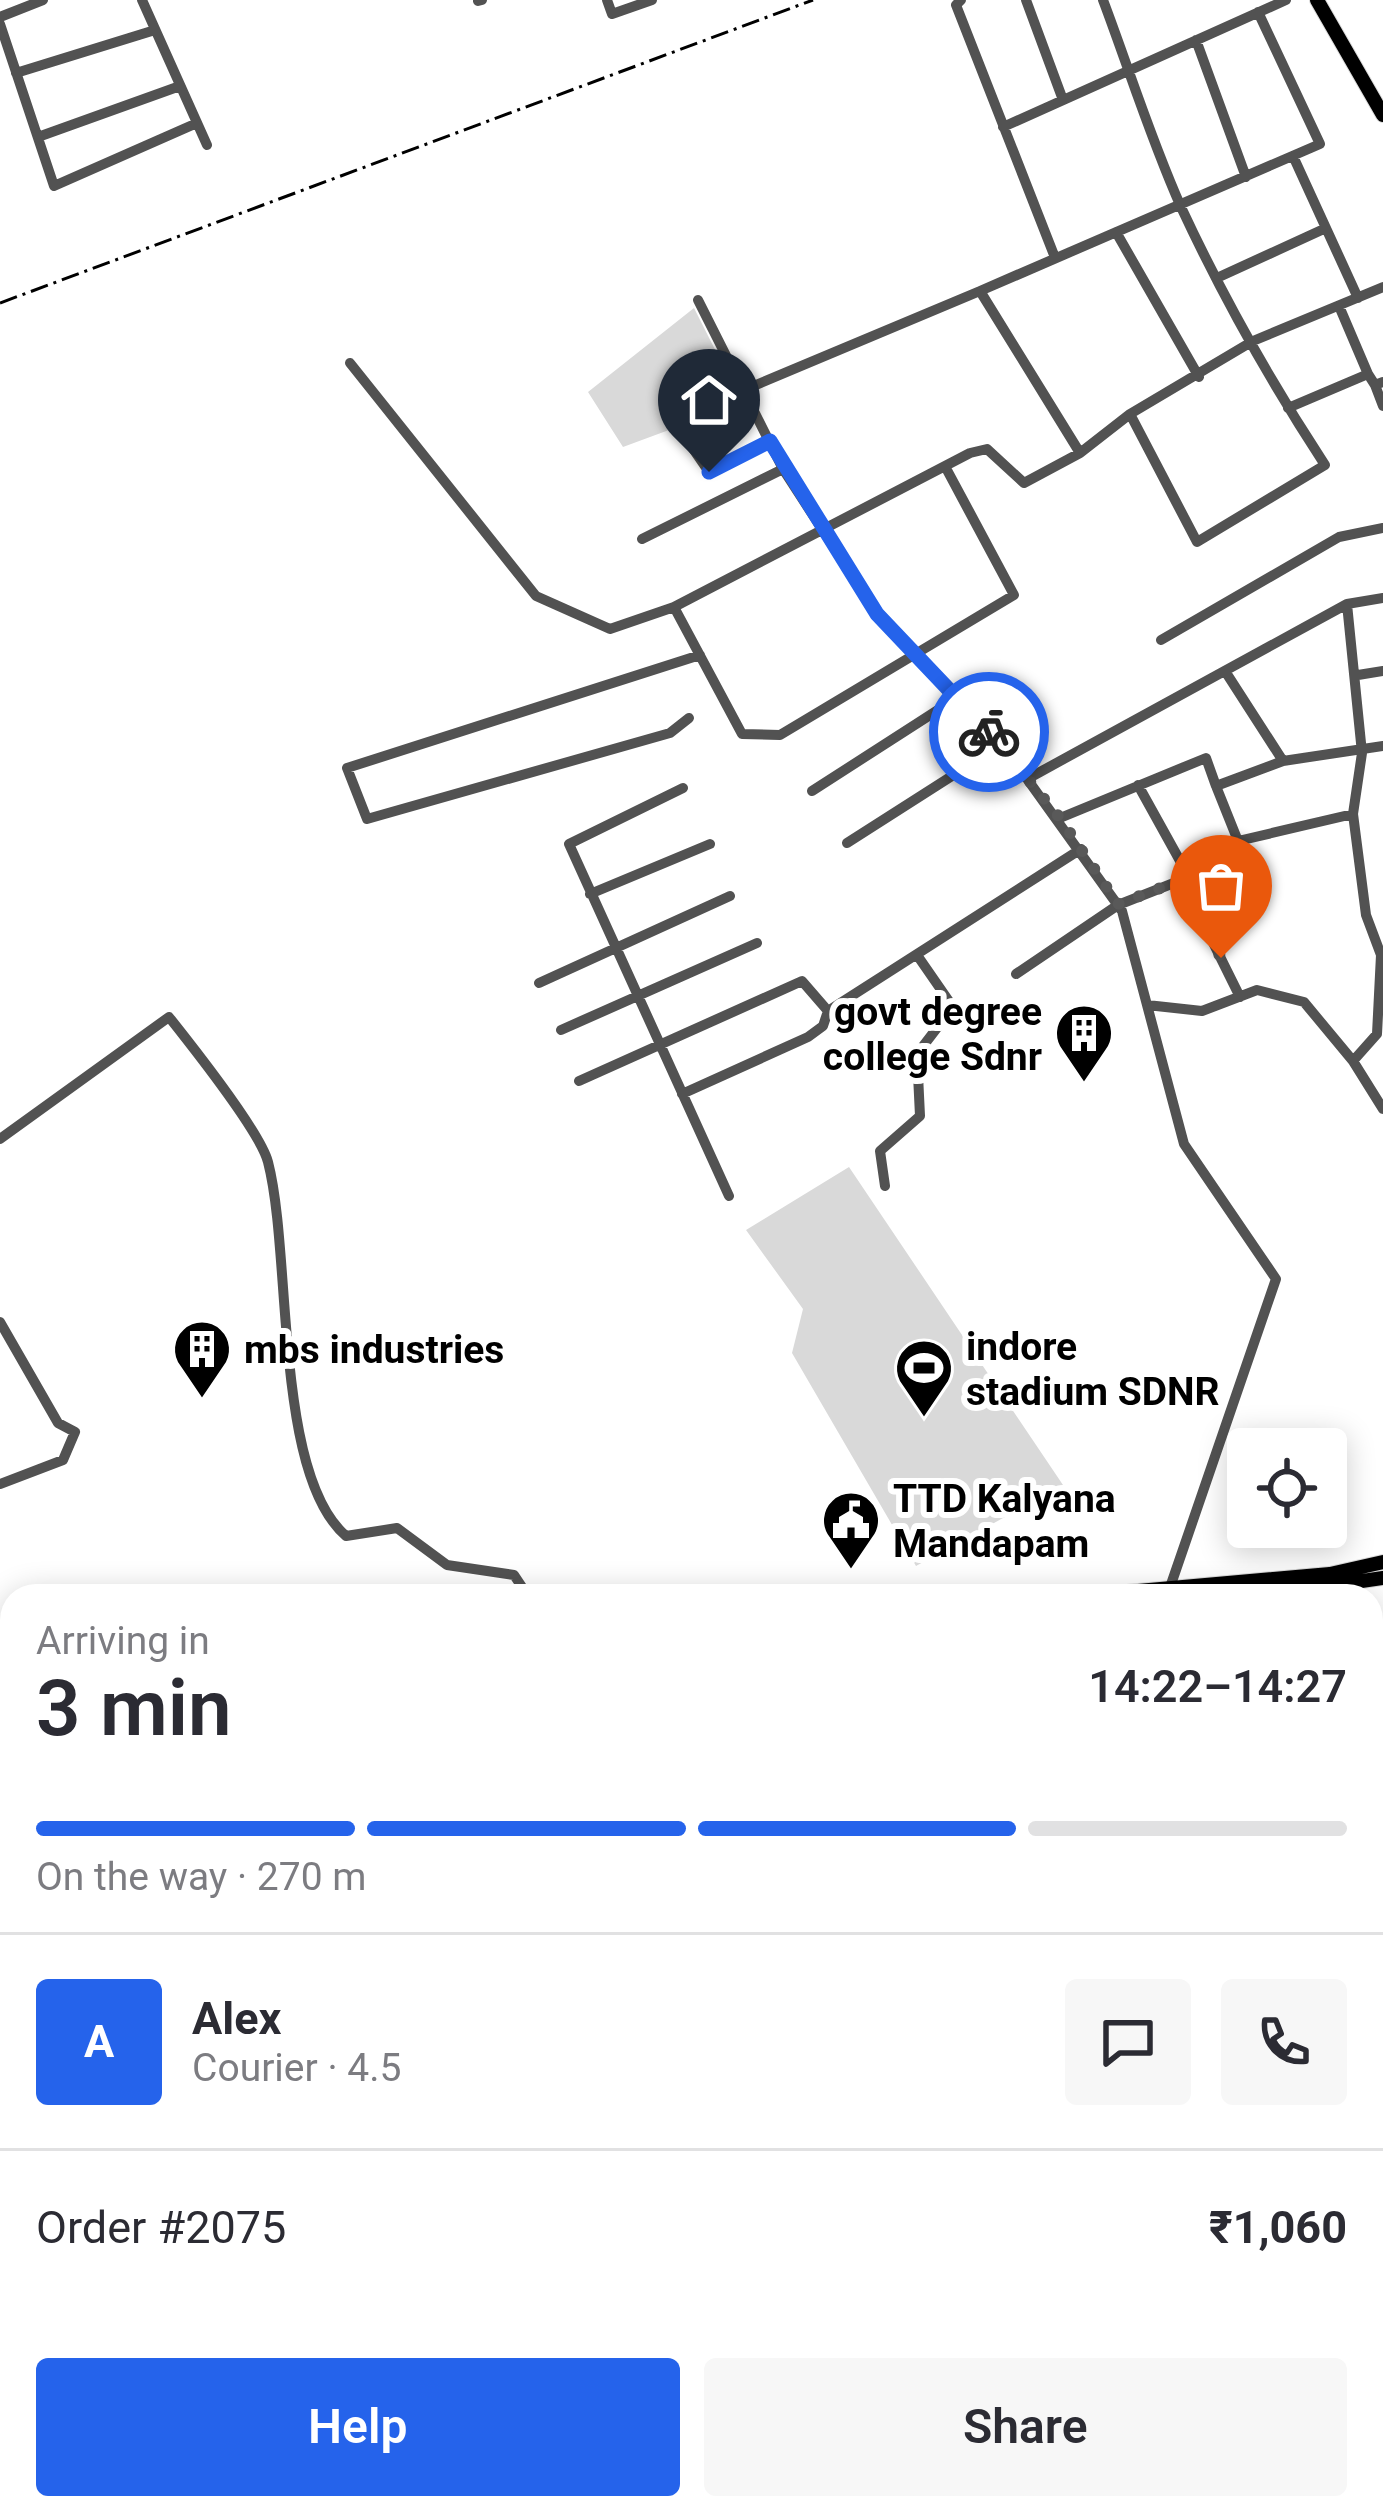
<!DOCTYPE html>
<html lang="en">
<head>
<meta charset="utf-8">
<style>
  body { margin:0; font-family:Roboto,sans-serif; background:#f7f7f7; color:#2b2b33; height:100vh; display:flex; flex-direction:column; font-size:45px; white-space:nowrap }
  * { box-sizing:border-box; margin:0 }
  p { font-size:39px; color:#7c7c81 }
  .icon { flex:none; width:66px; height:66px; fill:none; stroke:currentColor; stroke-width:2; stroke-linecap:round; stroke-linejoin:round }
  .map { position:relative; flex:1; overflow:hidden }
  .details { position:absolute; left:0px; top:1584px; width:1383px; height:936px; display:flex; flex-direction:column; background:#fff; border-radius:36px 36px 0 0; box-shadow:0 6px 30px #0003 }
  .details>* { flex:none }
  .controls { position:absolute; left:1227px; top:1428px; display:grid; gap:24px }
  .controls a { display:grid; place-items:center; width:120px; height:120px; border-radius:12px; background:#fff; box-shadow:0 6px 30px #0003; font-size:60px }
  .pin { position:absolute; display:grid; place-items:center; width:102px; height:102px; color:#fff; margin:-123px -51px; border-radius:50% 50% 50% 0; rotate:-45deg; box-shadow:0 0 12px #0007 }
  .pin .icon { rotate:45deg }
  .courier { position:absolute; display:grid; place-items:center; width:120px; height:120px; margin:-60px; border:9px solid #2563eb; border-radius:50%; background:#fff; color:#222; box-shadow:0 3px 15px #0007 }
  .headline em { font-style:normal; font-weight:600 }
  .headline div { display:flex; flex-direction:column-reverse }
  .headline { display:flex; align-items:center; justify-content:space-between; height:204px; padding:0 36px }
  h1 { font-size:78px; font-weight:600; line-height:90px }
  .bar { display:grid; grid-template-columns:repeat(4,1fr); gap:18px 12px; align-content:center; height:144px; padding:0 36px }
  .bar i { height:15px; border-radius:9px; background:#e1e1e2 }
  .bar .selected { background:#2563eb }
  .bar p { grid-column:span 4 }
  .line { display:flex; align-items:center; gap:30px; padding:0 36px; border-top:3px solid #e1e1e2 }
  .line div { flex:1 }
  .round { display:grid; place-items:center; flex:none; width:126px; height:126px; border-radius:12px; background:#f7f7f7 }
  .primary-button { display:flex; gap:24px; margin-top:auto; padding:24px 36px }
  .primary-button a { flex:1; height:138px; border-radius:12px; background:#2563eb; color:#fff; font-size:48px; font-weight:600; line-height:138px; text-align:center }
  .primary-button a+a { background:#f7f7f7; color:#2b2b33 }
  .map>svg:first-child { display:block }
  .green { fill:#d9d9d9 }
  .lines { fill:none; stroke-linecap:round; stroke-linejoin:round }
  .major-casing { stroke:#dbdbdb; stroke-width:16 }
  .minor { stroke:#525252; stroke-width:10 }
  .major { stroke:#000; stroke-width:14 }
  .rail { stroke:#000; stroke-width:3; stroke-dasharray:18 6 3 6; stroke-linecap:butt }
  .done { stroke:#595959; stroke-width:12; stroke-dasharray:0 21.6 }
  .route { stroke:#2563eb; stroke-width:15 }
  .labels { text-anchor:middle; stroke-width:12; stroke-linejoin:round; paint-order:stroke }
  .poi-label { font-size:39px; font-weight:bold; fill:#000; stroke:#fff; text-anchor:start }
</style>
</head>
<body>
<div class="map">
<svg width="1383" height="2520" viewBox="0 0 1383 2520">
  <rect width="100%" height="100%" fill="#fff"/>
  <!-- green -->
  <path class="green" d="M694,308L742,403L623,447L588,392Z
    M849,1167L1063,1485L916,1566L792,1353L803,1309L746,1230Z"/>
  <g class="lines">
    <!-- major casing -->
    <g class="major-casing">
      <path id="major" d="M1317,0L1383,115
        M1082,1596L1330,1574L1383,1562
        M1260,1596L1383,1578
        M0,1923L12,1925
        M0,1939L12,1941"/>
    </g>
    <!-- minor -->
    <path class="minor" d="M142,0L207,145
      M607,0L612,14L652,0
      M961,0L956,5L1054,255
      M1026,0L1063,100
      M1103,0C1129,69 1151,140 1181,207C1222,295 1272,384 1325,465L1197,542L1130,414L1253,341L1383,287
      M478,1L482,0
      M0,17L43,0
      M0,24L54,186L197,123
      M1196,40L1246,177
      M16,73L155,30
      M1003,127L1286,0
      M38,137L180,86
      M1293,156L1358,298
      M1116,232L1199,377
      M1219,277L1326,228
      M698,300L783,469L877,614L1002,744L1122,911L1184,1144L1276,1279L1167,1596
      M1339,306L1368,374
      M350,363L536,596L610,629L674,607L742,734L780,735L1014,595L947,470
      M1375,385L1383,406
      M744,390L980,291
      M1288,408L1368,374L1375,385L1383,382
      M1130,414L1080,453L980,291L1320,144L1258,12
      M678,427L709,472L769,441
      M642,539L783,469
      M674,607L970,453L987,449L1024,483L1080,453
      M1161,640L1339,537L1383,528
      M1225,671L1283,761
      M1358,675L1383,671
      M689,718L670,733L367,819L347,768L700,655
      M1029,778L1347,604L1383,598
      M1216,786L1238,841L1353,814
      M683,788L569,844L729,1196
      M812,791L955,699
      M1060,818L1206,758L1216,786L1283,761L1383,746
      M847,843L1002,744
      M1182,880L1240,997
      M590,894L710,844
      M1016,974L1118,905L1189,877L1138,785
      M539,983L730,896
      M1147,1005L1202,1011L1257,990L1304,1002L1353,1061L1377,1034L1381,955L1366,915L1353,814L1362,753L1347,604
      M561,1030L757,943
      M1353,1061L1383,1109
      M579,1081L802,981L828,1011
      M682,1094L808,1037L823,1026L828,1011L1081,849
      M0,1139L169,1017C192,1046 260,1131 268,1162C292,1254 274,1474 346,1536L397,1528L447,1565L514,1575L528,1596
      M885,1186L880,1151L920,1116L917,1054L953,1007L917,955
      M0,1322L58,1423L75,1432L63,1460L0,1484
      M0,1716L12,1778
      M1371,1761L1383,1757
      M1371,1777L1383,1806
      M1371,1824L1383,1819
      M1371,1928L1383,1924
      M1371,2006L1383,2000
      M1371,2092L1383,2121
      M1371,2196L1383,2191
      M0,2244L12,2274
      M0,2341L12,2336
      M1371,2420L1383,2415
      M516,2508L520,2520
      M921,2508L927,2520
      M1043,2508L1056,2520
      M1222,2508L1225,2520
      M1328,2508L1345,2520
      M589,2520L624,2508
      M1116,2520L1155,2508"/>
    <!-- major -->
    <use href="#major" class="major"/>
    <!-- rail -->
    <path class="rail" d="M0,303L813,0"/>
  </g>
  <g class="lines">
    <!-- done -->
    <path class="done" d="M989,732L1060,818L1118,904L1182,880L1221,958"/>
    <!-- route -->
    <path class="route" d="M709,472L770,441L877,614L989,732"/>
  </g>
  <!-- icons -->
  <defs>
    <g id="building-pin" transform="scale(3)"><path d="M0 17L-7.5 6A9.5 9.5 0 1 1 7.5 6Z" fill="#000" stroke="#fff"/><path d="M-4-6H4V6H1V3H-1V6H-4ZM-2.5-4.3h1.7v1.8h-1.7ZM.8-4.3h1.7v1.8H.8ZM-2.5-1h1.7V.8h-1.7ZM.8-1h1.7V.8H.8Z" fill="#fff"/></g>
    <g id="stadium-pin" transform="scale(3)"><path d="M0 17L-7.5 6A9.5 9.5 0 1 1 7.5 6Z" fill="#000" stroke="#fff"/><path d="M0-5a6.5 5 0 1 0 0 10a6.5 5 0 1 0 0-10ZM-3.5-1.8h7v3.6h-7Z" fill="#fff"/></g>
    <g id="civic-pin" transform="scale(3)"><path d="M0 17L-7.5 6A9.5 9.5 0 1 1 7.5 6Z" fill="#000" stroke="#fff"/><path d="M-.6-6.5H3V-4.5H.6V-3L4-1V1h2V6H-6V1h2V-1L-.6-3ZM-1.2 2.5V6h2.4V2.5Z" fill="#fff"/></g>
  </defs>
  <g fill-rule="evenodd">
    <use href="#building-pin" x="1084" y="1033"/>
    <use href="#building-pin" x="202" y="1349"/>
    <use href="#stadium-pin" x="924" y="1368"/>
    <use href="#civic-pin" x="851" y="1520"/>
  </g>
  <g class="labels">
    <!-- poi labels -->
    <g class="poi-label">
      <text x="1042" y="1025" text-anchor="end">govt degree<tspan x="1042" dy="45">college Sdnr</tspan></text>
      <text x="966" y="1360">indore<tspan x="966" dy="45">stadium SDNR</tspan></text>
      <text x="244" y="1363">mbs industries</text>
      <text x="893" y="1512">TTD Kalyana<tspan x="893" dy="45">Mandapam</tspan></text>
    </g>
  </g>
</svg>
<div class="controls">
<a><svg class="icon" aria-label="locate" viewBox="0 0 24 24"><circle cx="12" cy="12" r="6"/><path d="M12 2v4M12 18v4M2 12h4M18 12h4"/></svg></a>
</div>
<div class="pin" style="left:1221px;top:958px;background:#ea580c"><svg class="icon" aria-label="bag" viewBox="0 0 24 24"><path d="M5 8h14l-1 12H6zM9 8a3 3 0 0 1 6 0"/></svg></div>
<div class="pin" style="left:709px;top:472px;background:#1f2937"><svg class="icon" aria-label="home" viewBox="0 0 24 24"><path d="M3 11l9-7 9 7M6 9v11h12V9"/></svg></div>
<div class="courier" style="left:989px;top:732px"><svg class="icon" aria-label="bike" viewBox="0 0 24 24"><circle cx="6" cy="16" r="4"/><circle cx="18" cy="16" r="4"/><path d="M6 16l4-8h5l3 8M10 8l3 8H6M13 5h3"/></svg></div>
<section class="details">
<div class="headline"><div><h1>3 min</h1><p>Arriving in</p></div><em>14:22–14:27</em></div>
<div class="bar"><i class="selected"></i><i class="selected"></i><i class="selected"></i><i></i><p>On the way · 270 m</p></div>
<div class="line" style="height:216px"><b class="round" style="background:#2563eb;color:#fff">A</b><div><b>Alex</b><p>Courier · 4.5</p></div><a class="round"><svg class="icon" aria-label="chat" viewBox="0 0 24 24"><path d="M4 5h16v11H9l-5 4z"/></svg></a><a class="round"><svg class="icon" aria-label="phone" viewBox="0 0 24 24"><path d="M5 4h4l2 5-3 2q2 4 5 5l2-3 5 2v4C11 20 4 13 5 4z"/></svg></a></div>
<div class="line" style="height:156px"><div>Order #2075</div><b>₹1,060</b></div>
<div class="primary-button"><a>Help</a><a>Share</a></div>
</section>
</div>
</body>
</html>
